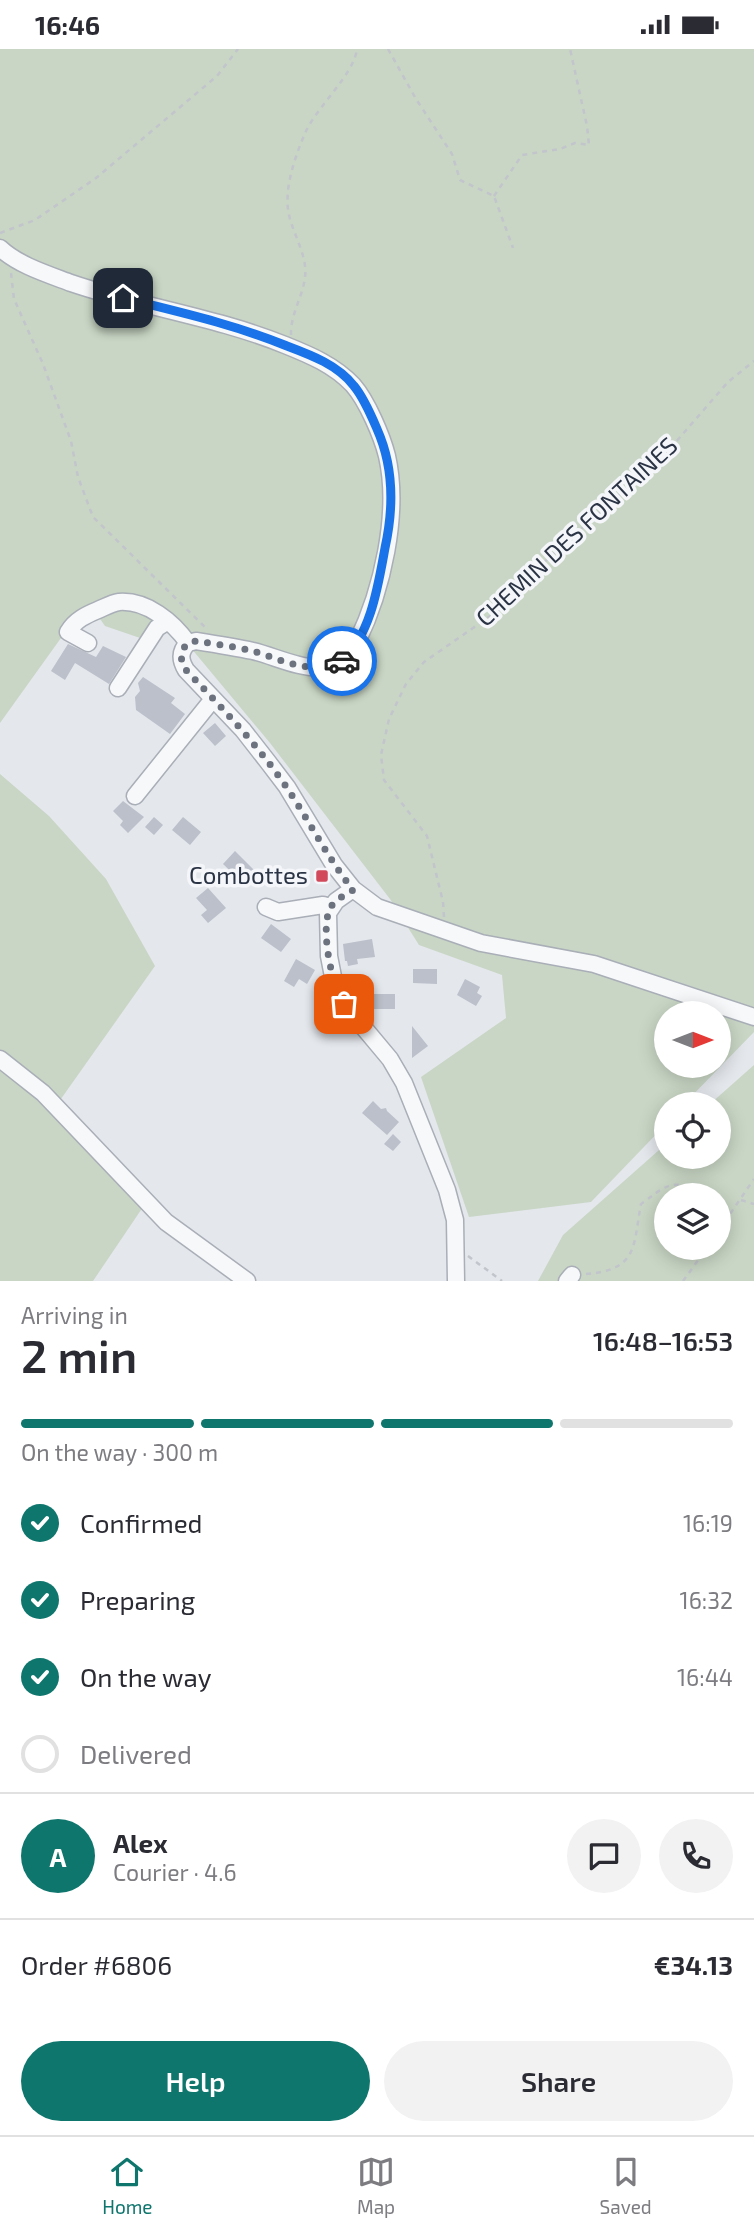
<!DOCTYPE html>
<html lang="en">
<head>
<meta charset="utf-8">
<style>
  body { margin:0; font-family:"Exo 2",sans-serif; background:#f2f2f3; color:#2b2b33; height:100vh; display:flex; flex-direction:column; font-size:26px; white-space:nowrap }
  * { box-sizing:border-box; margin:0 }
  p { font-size:23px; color:#7c7c81 }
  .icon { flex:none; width:38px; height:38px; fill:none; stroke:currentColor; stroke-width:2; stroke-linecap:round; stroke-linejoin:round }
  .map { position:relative; height:1232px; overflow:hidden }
  .drawer { display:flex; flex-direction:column; background:#fff; flex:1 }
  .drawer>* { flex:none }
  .needle { width:46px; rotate:90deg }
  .controls { position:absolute; left:654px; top:952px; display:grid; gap:14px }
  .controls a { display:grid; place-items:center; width:77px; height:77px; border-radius:50%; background:#fff; box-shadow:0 4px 18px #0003; font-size:35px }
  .pin { position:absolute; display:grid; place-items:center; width:60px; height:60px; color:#fff; margin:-30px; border-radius:14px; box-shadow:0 4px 10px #0006 }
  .courier { position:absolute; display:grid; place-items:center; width:70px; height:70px; margin:-35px; border:5px solid #1a73e8; border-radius:50%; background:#fff; color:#222; box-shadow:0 2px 9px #0007 }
  .head em { font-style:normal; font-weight:600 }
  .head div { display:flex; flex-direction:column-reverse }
  .head { display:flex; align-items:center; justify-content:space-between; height:119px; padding:0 21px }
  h1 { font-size:46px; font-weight:600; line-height:52px }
  .bar { display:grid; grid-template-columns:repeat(4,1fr); gap:10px 7px; align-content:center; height:84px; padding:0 21px }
  .bar i { height:9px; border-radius:5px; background:#e1e1e2 }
  .bar .current { background:#0f766e }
  .bar p { grid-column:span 4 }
  .line { display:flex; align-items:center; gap:18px; padding:0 21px; border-top:2px solid #e1e1e2 }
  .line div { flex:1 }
  .round { display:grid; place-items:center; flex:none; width:74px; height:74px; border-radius:37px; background:#f2f2f3 }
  ol { padding:0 21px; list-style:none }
  li { display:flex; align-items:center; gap:21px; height:77px }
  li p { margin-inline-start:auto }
  li .icon { padding:7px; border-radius:50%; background:#0f766e; color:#fff; stroke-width:4 }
  li:last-child { color:#7c7c81 }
  li i { width:38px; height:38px; border:4px solid #e1e1e2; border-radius:50% }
  .action { display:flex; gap:14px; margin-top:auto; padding:14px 21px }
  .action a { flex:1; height:80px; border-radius:42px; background:#0f766e; color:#fff; font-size:28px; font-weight:600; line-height:80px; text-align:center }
  .action a+a { background:#f2f2f3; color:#2b2b33 }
  .status { display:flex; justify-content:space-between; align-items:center; height:49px; padding:0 35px; background:#fff; direction:ltr }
  .status svg { height:19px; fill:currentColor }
  .dock { display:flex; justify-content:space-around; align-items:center; height:98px; border-top:2px solid #e1e1e2; background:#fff; font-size:19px; color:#7c7c81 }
  .dock a { display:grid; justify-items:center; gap:4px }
  .dock .current { color:#0f766e }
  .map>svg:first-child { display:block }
  .green { fill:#c9d6c5; fill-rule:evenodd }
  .building { fill:#bbc0ca }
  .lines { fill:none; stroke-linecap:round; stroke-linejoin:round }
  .minor-casing { stroke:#a9aeb7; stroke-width:19 }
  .path { stroke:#c2c5cb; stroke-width:2.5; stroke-dasharray:5 5; stroke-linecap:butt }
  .minor { stroke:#f7f8fa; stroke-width:16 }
  .done { stroke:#6c737f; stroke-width:7; stroke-dasharray:0 12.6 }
  .route { stroke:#1a73e8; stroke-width:9 }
  .poi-dot { fill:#d1495b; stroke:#f4f6f9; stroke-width:2.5 }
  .labels { text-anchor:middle; stroke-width:7; stroke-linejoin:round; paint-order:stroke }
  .street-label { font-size:24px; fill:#2b3445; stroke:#f4f6f9 }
  .poi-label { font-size:24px; fill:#2b3445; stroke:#f4f6f9; text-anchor:end }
</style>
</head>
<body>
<div class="status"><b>16:46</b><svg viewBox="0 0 49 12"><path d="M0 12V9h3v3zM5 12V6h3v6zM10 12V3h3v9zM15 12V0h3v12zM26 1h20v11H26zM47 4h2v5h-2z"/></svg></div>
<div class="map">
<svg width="754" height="1232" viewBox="0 0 754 1232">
  <rect width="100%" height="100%" fill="#e4e7ec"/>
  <!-- green -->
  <path class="green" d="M0,0H754V983L684,1055H667V1074L591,1153L469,1168L421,1028L506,969L502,926L419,896L390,850L270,694L176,581L143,590L105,577L93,560L71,575L0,674ZM667,964H719V1017H667Z
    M0,725L49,767L106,830L155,917L51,1064L143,1158L93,1232H0Z
    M754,1016V1232H538L563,1186L667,1094V1108H719V1055H710ZM667,1146H719V1199H667Z"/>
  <!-- building -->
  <path class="building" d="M68,595L96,608L103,597L126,608L109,635L75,614L65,631L51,622Z
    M143,628L175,649L171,654L185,665L170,685L136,661L135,648L140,642L138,634Z
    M215,674L226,687L215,697L203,684Z
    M123,752L144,768L128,784L120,776L123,772L113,762Z
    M154,768L163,776L154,786L145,778Z
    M183,768L201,783L190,796L172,781Z
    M235,802L255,822L244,835L223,815Z
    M208,839L226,859L208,874L201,866L207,861L196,849Z
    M271,875L291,890L281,903L261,889Z
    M372,890L375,908L357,910L358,915L348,917L347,912H345L343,895Z
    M296,910L315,921L307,935L299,930L294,938L284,932Z
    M413,920H437V935L413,934Z
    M465,930L480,938L477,944L482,947L476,957L457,946Z
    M372,945H395V960H372Z
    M412,977L428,997L412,1009Z
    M373,1052L381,1060L386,1059L387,1062L399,1073L387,1086L362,1064Z
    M393,1085L401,1093L393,1102L384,1095Z"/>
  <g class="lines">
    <!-- minor casing -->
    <g class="minor-casing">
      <path id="minor" d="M0,199C18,216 47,225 71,234C141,258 216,268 285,296C310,306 334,316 353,336C367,352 382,387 387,407C400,464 382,542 357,593C334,639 289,611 253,602C234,598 215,595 196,592L188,594C179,603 180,611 186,621L243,681L268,713L287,738L334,816L353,840L377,858L481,894L594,915L754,968
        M88,594L68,583C75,571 86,566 98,561C105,558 112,554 119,553C147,551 173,573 188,594
        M118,639L157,579L168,572
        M135,747L213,650
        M353,840L336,852L328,864L329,907L335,938L344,955L390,1010L404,1034L447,1141L455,1171L456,1232
        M266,858L278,863L323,856L330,858
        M0,1010L43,1044L166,1173L247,1232
        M567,1232L572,1226"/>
    </g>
    <!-- path -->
    <path class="path" d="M388,0L416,50L452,105L460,131L494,147L513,199
      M494,147L522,106L560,100L575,94L589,96L587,77L570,0
      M0,184L35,171L96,129L217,27L238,0
      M11,224L14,250L43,315L71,392L78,428L93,468L208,581
      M291,286C290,262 308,241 305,217C303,200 293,183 289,166C283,140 296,105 306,82C318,57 354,25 357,0
      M444,868L443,853L427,787L384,731L381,706L389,670L406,635L424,613L499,561L541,516L668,402L728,333L754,312
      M741,1151L754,1155
      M719,1166L726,1171
      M719,1181L754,1130
      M468,1207L502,1232
      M586,1225C639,1221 633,1196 641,1155C662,1140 675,1125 697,1146
      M683,1232L707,1199"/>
    <!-- minor -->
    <use href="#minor" class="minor"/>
  </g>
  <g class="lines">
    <!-- done -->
    <path class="done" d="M342,612C313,627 285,612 256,603C237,598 216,595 196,592L188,594C179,603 180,611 186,621C221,658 256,694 285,736C309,771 327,808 353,841C346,846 335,850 331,858C319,877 332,938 344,955"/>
    <!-- route -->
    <path class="route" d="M123,249C179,263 233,275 287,297C311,306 338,316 354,337C364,349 371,366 377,380C394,418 394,458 385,499C378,537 371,585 342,612"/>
  </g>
  <!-- markers -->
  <rect class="poi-dot" x="315" y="820" width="14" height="14" rx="3.5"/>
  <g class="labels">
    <!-- street labels -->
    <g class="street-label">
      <text transform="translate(577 483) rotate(-43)" y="8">CHEMIN DES FONTAINES</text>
    </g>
    <!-- poi labels -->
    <g class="poi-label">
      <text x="308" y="835">Combottes</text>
    </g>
  </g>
</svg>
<div class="controls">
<a><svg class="needle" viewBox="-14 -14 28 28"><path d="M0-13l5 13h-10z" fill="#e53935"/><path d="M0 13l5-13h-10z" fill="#7c7c81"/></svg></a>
<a><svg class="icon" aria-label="locate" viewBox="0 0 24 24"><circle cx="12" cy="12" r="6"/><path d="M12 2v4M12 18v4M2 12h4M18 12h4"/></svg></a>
<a><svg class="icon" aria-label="layers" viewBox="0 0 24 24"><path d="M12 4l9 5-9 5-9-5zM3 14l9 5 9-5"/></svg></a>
</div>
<div class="pin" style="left:344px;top:955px;background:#ea580c"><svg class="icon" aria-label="bag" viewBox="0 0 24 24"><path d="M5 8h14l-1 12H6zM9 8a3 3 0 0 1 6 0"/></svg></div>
<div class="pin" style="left:123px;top:249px;background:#1f2937"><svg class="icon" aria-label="home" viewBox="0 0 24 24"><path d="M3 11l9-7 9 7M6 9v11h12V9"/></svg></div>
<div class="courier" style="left:342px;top:612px"><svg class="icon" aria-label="car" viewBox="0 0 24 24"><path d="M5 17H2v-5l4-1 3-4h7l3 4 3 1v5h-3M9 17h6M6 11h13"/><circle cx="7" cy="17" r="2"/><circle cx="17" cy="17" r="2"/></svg></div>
</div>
<section class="drawer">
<div class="head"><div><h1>2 min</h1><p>Arriving in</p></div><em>16:48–16:53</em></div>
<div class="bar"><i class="current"></i><i class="current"></i><i class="current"></i><i></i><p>On the way · 300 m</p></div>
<ol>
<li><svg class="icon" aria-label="check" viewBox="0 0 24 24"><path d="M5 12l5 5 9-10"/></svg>Confirmed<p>16:19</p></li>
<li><svg class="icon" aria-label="check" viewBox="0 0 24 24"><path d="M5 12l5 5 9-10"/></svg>Preparing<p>16:32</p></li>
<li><svg class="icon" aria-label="check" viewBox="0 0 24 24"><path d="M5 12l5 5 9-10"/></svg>On the way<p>16:44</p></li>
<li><i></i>Delivered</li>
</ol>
<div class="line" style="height:126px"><b class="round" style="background:#0f766e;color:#fff">A</b><div><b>Alex</b><p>Courier · 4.6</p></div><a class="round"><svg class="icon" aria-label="chat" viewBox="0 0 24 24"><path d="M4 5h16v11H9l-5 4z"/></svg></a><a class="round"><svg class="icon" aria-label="phone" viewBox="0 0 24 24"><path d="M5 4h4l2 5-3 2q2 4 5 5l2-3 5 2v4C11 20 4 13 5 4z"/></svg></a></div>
<div class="line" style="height:91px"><div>Order #6806</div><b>€34.13</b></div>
<div class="action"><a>Help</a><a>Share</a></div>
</section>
<nav class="dock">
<a class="current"><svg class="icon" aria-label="home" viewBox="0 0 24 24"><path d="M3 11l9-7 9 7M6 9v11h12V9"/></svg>Home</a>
<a><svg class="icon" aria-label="map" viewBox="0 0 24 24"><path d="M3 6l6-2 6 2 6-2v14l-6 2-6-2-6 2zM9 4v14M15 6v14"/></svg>Map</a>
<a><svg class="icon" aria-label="saved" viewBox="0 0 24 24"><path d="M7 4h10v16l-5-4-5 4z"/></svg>Saved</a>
</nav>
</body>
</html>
